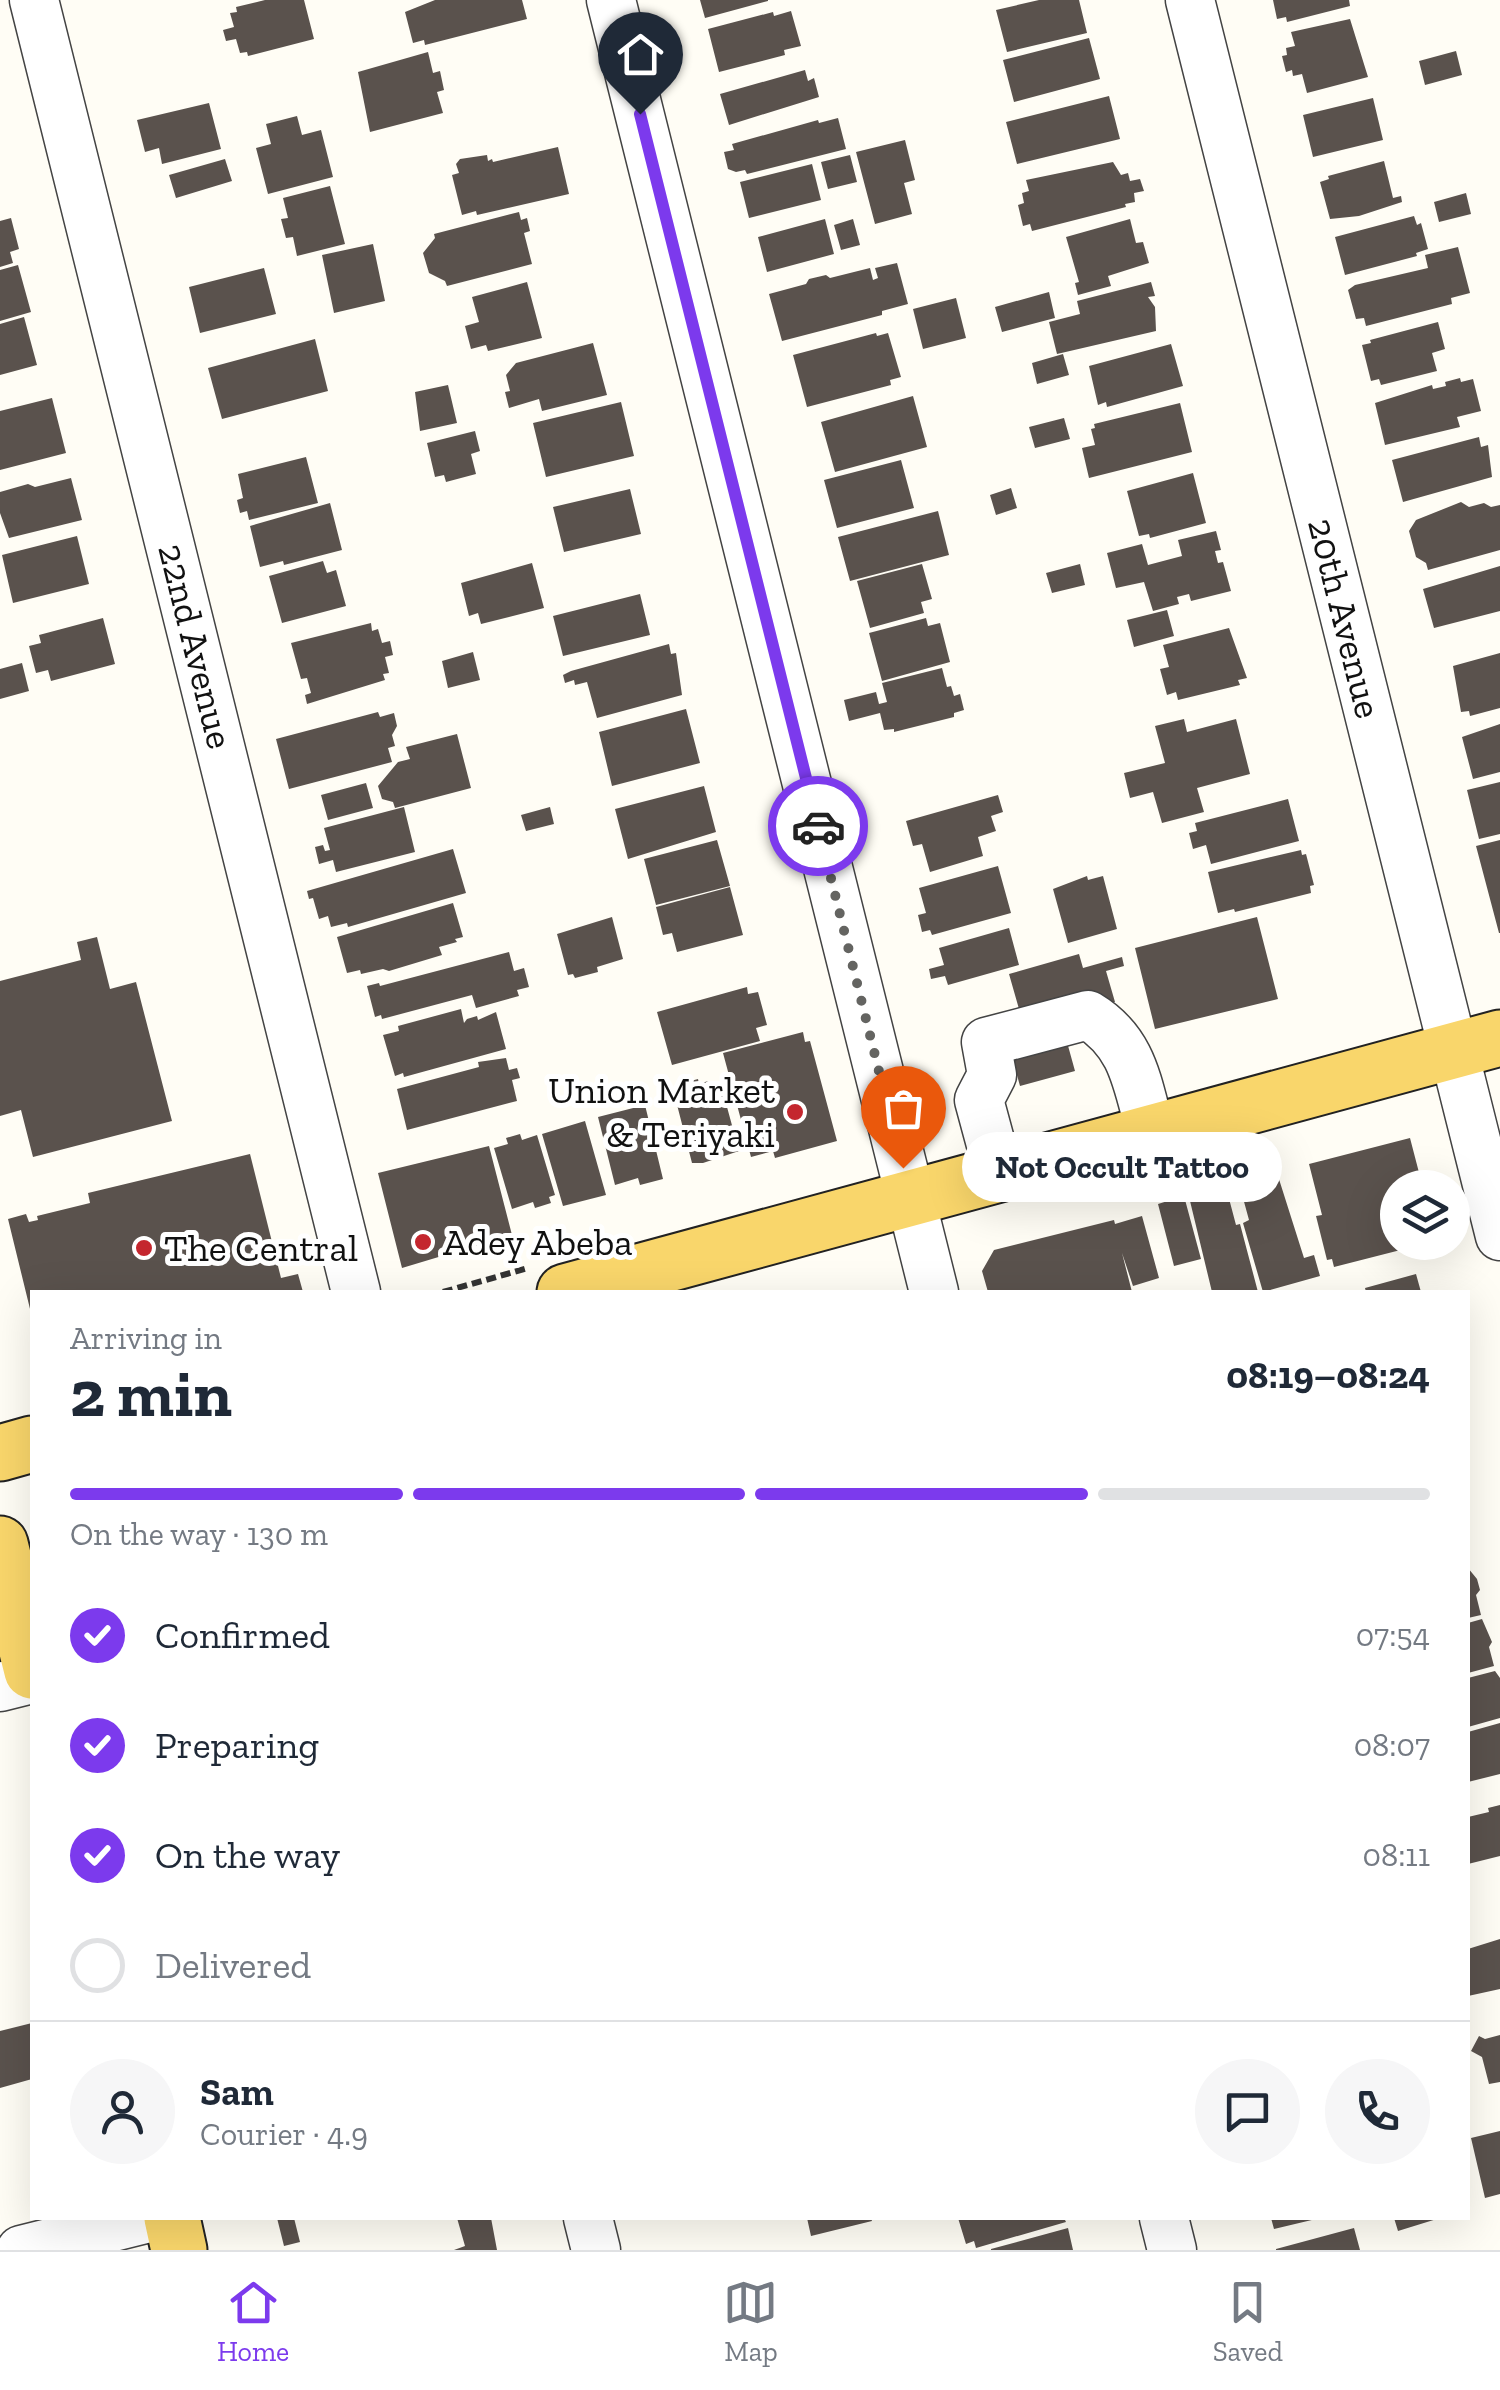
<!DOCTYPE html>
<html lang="en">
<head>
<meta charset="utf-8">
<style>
  body { margin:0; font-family:"Zilla Slab",serif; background:#f6f6f7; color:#1f2937; height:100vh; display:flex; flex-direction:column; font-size:38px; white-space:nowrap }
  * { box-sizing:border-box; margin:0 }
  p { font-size:32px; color:#747a83 }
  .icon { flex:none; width:55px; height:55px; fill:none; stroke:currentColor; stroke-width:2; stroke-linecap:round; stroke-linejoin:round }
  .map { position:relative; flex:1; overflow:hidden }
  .sheet { position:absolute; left:30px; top:1290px; width:1440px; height:930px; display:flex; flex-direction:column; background:#fff; border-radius:0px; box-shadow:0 10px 40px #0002 }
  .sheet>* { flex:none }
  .buttons { position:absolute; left:1380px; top:1170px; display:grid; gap:20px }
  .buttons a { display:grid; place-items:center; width:90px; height:90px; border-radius:50%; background:#fff; box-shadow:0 10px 40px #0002; font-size:50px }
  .pin { position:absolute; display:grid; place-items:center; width:85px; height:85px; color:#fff; margin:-102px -42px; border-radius:50% 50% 50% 0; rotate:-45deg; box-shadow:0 0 10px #0007 }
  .pin .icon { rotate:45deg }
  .courier { position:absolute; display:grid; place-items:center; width:100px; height:100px; margin:-50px; border:8px solid #7c3aed; border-radius:50%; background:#fff; color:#222; box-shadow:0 2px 12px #0007 }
  .bubble { position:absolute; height:70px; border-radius:35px; background:#fff; box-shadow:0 10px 40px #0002; font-size:32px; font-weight:700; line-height:70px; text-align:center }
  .summary em { font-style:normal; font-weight:700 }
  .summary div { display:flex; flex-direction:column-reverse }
  .summary { display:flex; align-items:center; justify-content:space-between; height:170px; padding:0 40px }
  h1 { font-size:65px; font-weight:700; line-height:75px }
  .bar { display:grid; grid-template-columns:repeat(4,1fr); gap:15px 10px; align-content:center; height:120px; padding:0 40px }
  .bar i { height:12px; border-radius:8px; background:#e0e1e3 }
  .bar .selected { background:#7c3aed }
  .bar p { grid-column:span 4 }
  .line { display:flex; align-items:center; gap:25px; padding:0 40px; border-top:2px solid #e0e1e3 }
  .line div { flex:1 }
  .round { display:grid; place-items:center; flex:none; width:105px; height:105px; border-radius:52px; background:#f6f6f7 }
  ol { padding:0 40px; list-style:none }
  li { display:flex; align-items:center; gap:30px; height:110px }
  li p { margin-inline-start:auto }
  li .icon { padding:10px; border-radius:50%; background:#7c3aed; color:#fff; stroke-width:4 }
  li:last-child { color:#747a83 }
  li i { width:55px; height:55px; border:5px solid #e0e1e3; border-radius:50% }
  .tabs { display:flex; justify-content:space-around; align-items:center; height:140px; border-top:2px solid #e0e1e3; background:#fff; font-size:28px; color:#747a83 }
  .tabs a { display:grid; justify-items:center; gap:5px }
  .tabs .selected { color:#7c3aed }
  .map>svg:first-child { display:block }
  .building { fill:#5a524d }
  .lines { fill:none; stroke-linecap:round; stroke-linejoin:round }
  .minor-casing { stroke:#444; stroke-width:51 }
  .major-casing { stroke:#222; stroke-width:59 }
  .path { stroke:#333; stroke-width:6; stroke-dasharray:10 5; stroke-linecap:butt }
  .minor { stroke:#fff; stroke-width:48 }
  .major { stroke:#f9d66b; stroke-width:55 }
  .done { stroke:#646461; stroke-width:10; stroke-dasharray:0 18 }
  .route { stroke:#7c3aed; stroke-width:12 }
  .poi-dot { fill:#c4262e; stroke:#fff; stroke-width:4 }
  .labels { text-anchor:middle; stroke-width:10; stroke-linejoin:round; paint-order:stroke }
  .street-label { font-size:38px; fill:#111; stroke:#fff }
  .poi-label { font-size:38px; fill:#111; stroke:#fff; text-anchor:start }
</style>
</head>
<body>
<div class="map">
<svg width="1500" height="2250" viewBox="0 0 1500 2250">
  <rect width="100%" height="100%" fill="#fffdf5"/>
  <!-- building -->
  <path class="building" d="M265,0H304L314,39L248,56L247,52L240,53L236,39L226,41L223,30L234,27L230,13L237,12L236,7Z
    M435,0H522L527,19L425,45L424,40L413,43L405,12Z
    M700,0H768V1L705,18Z
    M1039,0H1079L1087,33L1007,52L996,10Z
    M1273,0H1349L1350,6L1287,22L1286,17L1277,19Z
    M791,11L801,46L784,50L785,55L719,72L708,29L773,12L774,16Z
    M1350,19L1368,77L1307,93L1302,74L1293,76L1292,70L1286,72L1282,56L1287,55L1286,48L1295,46L1291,32Z
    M1089,38L1100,79L1014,102L1003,60Z
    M1456,51L1462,75L1425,85L1419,61Z
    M428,52L433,73L440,71L444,90L437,92L443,113L370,132L358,72Z
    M805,70L808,81L814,78L819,97L729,125L720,94Z
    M1109,96L1120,139L1017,164L1006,122Z
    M1373,98L1383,140L1313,157L1303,115Z
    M209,103L221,149L162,164L159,148L145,152L137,120Z
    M297,116L302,135L321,130L333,177L268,194L256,148L271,144L266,124Z
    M838,118L846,149L747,174L745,170L736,172L728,169L724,152L734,150L732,144L818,120L819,123Z
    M905,140L915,180L904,183L912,214L875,224L856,152Z
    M558,147L569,194L477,215L476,211L462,215L452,175L459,173L456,164L460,159L487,155L488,161L492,159L493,162Z
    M850,155L857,182L828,189L821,162Z
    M225,159L232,181L176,198L169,175Z
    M1384,161L1393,198L1401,196L1402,202L1359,216L1330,219L1320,182L1329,179L1328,176Z
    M1113,162L1121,175L1128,173L1130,181L1140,179L1144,191L1134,193L1135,202L1125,204L1126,207L1032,231L1030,224L1023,226L1018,205L1024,203L1022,193L1029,191L1026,180Z
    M812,164L821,200L749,218L740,182Z
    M330,186L345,244L297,256L293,237L286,238L281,219L288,218L283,198Z
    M1466,193L1471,214L1439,222L1434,202Z
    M519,212L521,220L527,218L530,231L524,233L532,264L447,286L445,281L429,273L423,253L435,238L434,234Z
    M1414,216L1417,225L1421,223L1428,249L1416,253L1417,256L1345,275L1335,237Z
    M11,218L19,249L10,252L13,263L0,267V221Z
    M825,219L834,254L767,272L758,237Z
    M853,219L860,245L841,250L834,225Z
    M1130,219L1136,243L1143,242L1149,263L1108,276L1111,286L1078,295L1075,283L1079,282L1066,237Z
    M373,244L385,301L334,313L322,255Z
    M1458,247L1470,293L1451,298L1452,304L1366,326L1364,318L1356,319L1348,290L1355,285L1428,268L1425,255Z
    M897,263L908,304L882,311V315L782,341L769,294L806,284L809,279L826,275L830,278L870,268L873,280L878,278L875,268Z
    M18,265L31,312L0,321V270Z
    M264,268L276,314L200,333L189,287Z
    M527,282L542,338L488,351L486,345L471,349L465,326L479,322L472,297Z
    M1151,282L1155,296L1148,297L1155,307L1156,331L1057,354L1049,322L1080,314L1077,301Z
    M1049,292L1055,318L1002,332L995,307Z
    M956,298L966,338L923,349L913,309Z
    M24,317L37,365L0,375V324Z
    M1438,322L1445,349L1432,353L1437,371L1381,385L1379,379L1371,381L1362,345L1371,343L1370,340Z
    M876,333L877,336L888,333L901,377L890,380L891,385L807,407L793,355Z
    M315,339L328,391L222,419L208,368Z
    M593,343L607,395L542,411L539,399L509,408L505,392L510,391L506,375L516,363Z
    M1171,344L1183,386L1107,407L1106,402L1098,405L1089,366Z
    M1063,354L1069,375L1037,384L1032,363Z
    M1460,378L1461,382L1473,379L1481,411L1457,417L1460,427L1385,445L1375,403L1432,385L1433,389L1446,386L1445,382Z
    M448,385L457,423L420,431L415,392Z
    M913,396L927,447L835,472L821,422Z
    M52,398L66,453L0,470V411Z
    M621,402L634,456L546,477L533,423Z
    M1180,403L1192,452L1089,478L1082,448L1095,445L1091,429L1095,428L1094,424Z
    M1064,418L1070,439L1035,448L1029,427Z
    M475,431L480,451L471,454L476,474L446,482L444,475L435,477L427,443Z
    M1479,437L1481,447L1488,445L1492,477L1403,502L1392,460Z
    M306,457L318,503L249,520L247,511L240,513L237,500L243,498L238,474Z
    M901,460L914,508L837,528L824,480Z
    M1193,473L1206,523L1150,538L1149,534L1139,536L1127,491Z
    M71,478L82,520L9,538L0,513V492L28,484L35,487Z
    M1011,488L1017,508L996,515L990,495Z
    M630,489L641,534L564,552L553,507Z
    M1461,502L1469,507L1484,503L1491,507L1500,505V550L1428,570L1426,563L1416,557L1409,531L1416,520Z
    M330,503L342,550L284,565L283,561L260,567L250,526Z
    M938,511L949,555L850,581L838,537Z
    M1216,531L1221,550L1215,551L1218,563L1223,562L1231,591L1191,601L1189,594L1177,597L1179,604L1153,611L1144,582L1116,588L1107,553L1142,544L1148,565L1182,556L1178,540Z
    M77,536L89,584L13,603L2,555Z
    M323,561L327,573L336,570L346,606L282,623L269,576Z
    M532,563L544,608L481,624L478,613L469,616L461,583Z
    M922,564L932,599L921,602L924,613L870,628L857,581Z
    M1080,564L1085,585L1052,593L1046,573Z
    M1500,566V611L1434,628L1423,589Z
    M640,594L650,635L563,656L553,616Z
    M1167,610L1174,636L1134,647L1127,620Z
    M103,618L115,664L51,681L48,670L36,673L29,646L41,643L39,635Z
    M926,618L928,626L940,623L950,662L882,681L869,633Z
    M371,623L372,631L378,629L382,643L390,641L393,655L385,657L389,673L383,674L385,680L307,704L305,695L311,693L307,678L301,679L291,643Z
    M1229,628L1247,678L1238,680L1240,685L1178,700L1176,692L1167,695L1160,669L1169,667L1163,645Z
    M669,644L671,654L676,653L682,695L597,718L587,682L575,685L574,680L565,683L563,675L571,671Z
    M473,652L480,680L448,688L442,661Z
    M1500,653V708L1470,716L1469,711L1461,712L1453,666Z
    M22,663L29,691L0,699V669Z
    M942,668L947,687L951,686L954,696L960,694L964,710L954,713V717L894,732V729L884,730L880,713L849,721L844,700L876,692L879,704L887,702L882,683Z
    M686,709L700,763L612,786L599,732Z
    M378,712L380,717L394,713L397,726L392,735L395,746L388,748L392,762L289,789L276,739Z
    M1184,719L1187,732L1236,719L1250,774L1197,788L1204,812L1162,823L1153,792L1130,798L1124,773L1165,763L1155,726Z
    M1500,724V772L1473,779L1462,737Z
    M457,734L471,788L395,808L393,802L382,799L378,786L398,762L410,759L406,747Z
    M1500,782V834L1479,839L1467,790Z
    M366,783L373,808L328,820L321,795Z
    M704,786L716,832L628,859L615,809Z
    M998,795L1003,812L991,816L996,831L978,837L983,856L930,872L922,844L913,846L906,821Z
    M1288,799L1299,841L1211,864L1206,845L1193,849L1189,833L1197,831L1195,823Z
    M404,807L415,852L336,872L333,860L319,864L315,847L323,845L325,851L330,850L324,828Z
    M550,807L554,824L526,831L521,815Z
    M717,840L730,886L656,905L644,859Z
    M1500,840V933H1499L1476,846Z
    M453,849L466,893L348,927L347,923L331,927L328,916L319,919L313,898L309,899L307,891Z
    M1301,850L1302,855L1306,854L1314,885L1310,886L1311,893L1235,912L1234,909L1218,913L1208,872Z
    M998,866L1011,913L932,935L930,930L922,932L918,915L926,913L919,888Z
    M1087,876L1088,880L1103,876L1117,929L1068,943L1053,889Z
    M730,887L743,935L677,952L672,933L663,935L656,907Z
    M453,903L463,937L455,939L457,942L439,947L442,955L389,971L383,969L361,974L360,970L347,973L337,937Z
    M612,917L623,959L597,967L598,972L575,978L573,974L568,975L557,934Z
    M1257,917L1278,999L1155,1029L1135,948Z
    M1009,928L1019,965L948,985L945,976L931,979L929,969L944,965L939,948Z
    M97,937L110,989L136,982L172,1121L33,1157L21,1110L0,1116V981L81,960L77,942Z
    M509,952L514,971L524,968L529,987L517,990L519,996L476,1008L472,995L382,1019L381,1015L375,1017L367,986L379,983L380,986Z
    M1079,954L1083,968L1122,957L1124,966L1106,971L1115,1002L1023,1023L1009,974Z
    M747,987L748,994L758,992L767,1025L756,1028L760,1041L672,1065L657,1012Z
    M461,1009L464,1023L467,1019L477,1016L478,1020L496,1012L506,1049L404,1077L403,1073L395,1076L383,1035L399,1031L398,1026Z
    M1062,1024L1075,1071L1020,1086L1009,1046Z
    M803,1032L805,1042L810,1041L837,1141L775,1158L773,1151L751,1157L723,1053Z
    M506,1058L509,1070L517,1068L520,1078L512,1080L517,1101L407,1130L397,1089L479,1067L478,1062Z
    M698,1079L699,1084L708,1081L710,1088L721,1085L739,1151L703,1163H692L675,1097L683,1095L680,1084Z
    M645,1105L663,1179L640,1185L638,1178L615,1185L598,1117Z
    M585,1121L606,1195L563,1206L542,1134Z
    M520,1134L522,1140L537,1135L555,1195L549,1197L551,1203L535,1208L533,1202L512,1209L494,1148L508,1144L506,1138Z
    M1410,1138L1423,1188H1398V1242L1424,1244L1334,1267L1332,1259L1327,1260L1316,1216L1322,1215L1309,1164Z
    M489,1146L512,1235L402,1268L378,1173Z
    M250,1154L281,1278L298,1274L303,1292H32L31,1313L8,1219L26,1214L29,1222L38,1220L37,1216L90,1203L88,1193Z
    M1278,1176L1304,1258L1314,1255L1320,1276L1263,1292L1243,1223L1249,1220L1240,1187Z
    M1227,1191L1236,1225L1240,1224L1258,1292H1212L1190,1201Z
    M1184,1196L1201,1259L1174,1266L1158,1204Z
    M1142,1216L1159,1278L1133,1286L1122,1253L1132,1292H988L982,1271L994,1250L1114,1220L1115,1224Z
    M1416,1274L1421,1292H1366L1365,1288Z
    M1468,1568L1477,1579L1480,1590L1476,1595L1481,1615L1468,1618Z
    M1482,1619L1492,1642L1489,1647L1494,1666L1468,1673V1623Z
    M1495,1671L1500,1678V1718L1468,1727V1678Z
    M1500,1723V1774L1468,1782V1732Z
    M1500,1805V1856L1468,1864V1817L1489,1812L1488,1808Z
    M1500,1939V1989L1468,1996V1949Z
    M32,2023V2079L0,2088V2031Z
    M1500,2035V2082L1489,2084L1482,2057L1471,2051L1479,2036L1485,2039Z
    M1500,2131V2194L1485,2198L1471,2138Z
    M277,2218H294L300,2242L284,2246Z
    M457,2218H491L497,2250H454L465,2246Z
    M807,2218H871L872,2221L811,2236Z
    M958,2218H1064L1066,2222L976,2248L974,2241L966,2244Z
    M1271,2218H1316V2219L1274,2229Z
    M1394,2218H1440L1398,2231Z
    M1068,2228L1073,2250H991V2249Z
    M1354,2228L1360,2250H1276V2249Z"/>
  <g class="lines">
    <!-- minor casing -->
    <g class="minor-casing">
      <path id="minor" d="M34,0L356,1292
        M611,0L934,1292
        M1190,0L1500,1236
        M999,1174L979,1100L992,1075L986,1042L1088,1015C1134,1043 1137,1084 1151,1133
        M0,1687L32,1679
        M588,2218L596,2250
        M1164,2218L1172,2250
        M21,2250L149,2218"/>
    </g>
    <!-- major casing -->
    <g class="major-casing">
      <path id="major" d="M565,1292L1500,1038
        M0,1453L32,1444
        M0,1544L32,1671
        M172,2218L179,2250"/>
    </g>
    <!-- path -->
    <path class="path" d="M443,1292L528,1268"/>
    <!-- minor -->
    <use href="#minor" class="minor"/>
    <!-- major -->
    <use href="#major" class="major"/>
  </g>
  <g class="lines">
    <!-- done -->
    <path class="done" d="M818,826L903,1168"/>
    <!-- route -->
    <path class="route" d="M640,114L818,826"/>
  </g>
  <!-- markers -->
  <g class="poi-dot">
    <circle cx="795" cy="1112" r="10"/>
    <circle cx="423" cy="1242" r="10"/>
    <circle cx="144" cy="1248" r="10"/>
  </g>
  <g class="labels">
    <!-- street labels -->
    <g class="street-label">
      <text transform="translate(1345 618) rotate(76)" y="13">20th Avenue</text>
      <text transform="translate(196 646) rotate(76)" y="13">22nd Avenue</text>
    </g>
    <!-- poi labels -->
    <g class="poi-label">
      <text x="775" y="1103" text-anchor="end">Union Market<tspan x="775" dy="44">&amp; Teriyaki</tspan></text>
      <text x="443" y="1255">Adey Abeba</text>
      <text x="164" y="1261">The Central</text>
    </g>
  </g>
</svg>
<div class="buttons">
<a><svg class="icon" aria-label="layers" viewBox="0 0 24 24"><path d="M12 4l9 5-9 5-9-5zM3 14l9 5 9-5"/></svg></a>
</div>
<div class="pin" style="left:903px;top:1168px;background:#ea580c"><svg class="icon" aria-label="bag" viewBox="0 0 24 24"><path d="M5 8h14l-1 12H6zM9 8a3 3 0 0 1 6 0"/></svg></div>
<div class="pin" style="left:640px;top:114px;background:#1f2937"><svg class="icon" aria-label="home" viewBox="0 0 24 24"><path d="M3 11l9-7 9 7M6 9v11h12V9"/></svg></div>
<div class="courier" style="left:818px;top:826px"><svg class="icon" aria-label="car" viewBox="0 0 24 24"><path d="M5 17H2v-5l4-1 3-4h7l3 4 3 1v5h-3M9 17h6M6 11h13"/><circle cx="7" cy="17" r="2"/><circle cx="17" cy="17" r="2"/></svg></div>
<div class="bubble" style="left:962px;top:1132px;width:320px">Not Occult Tattoo</div>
<section class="sheet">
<div class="summary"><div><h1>2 min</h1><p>Arriving in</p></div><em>08:19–08:24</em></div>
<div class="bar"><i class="selected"></i><i class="selected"></i><i class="selected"></i><i></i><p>On the way · 130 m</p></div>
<ol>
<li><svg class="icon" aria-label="check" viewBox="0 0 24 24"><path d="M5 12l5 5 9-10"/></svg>Confirmed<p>07:54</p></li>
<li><svg class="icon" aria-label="check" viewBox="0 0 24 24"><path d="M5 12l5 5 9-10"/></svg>Preparing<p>08:07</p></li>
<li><svg class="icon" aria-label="check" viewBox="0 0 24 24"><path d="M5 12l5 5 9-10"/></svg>On the way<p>08:11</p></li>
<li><i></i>Delivered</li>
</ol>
<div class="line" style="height:180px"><a class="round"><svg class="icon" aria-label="person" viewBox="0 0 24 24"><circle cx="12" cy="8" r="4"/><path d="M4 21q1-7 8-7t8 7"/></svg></a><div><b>Sam</b><p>Courier · 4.9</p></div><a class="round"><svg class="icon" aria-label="chat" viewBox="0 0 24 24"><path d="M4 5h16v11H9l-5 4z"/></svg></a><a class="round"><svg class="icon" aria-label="phone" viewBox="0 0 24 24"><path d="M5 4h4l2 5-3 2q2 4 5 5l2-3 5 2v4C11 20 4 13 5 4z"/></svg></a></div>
</section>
</div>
<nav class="tabs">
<a class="selected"><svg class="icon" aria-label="home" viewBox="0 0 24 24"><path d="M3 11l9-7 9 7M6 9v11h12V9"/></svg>Home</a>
<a><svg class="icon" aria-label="map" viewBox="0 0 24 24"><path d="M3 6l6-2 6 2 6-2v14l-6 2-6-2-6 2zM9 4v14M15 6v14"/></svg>Map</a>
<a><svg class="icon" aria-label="saved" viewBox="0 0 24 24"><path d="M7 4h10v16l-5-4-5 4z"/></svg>Saved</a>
</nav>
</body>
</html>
